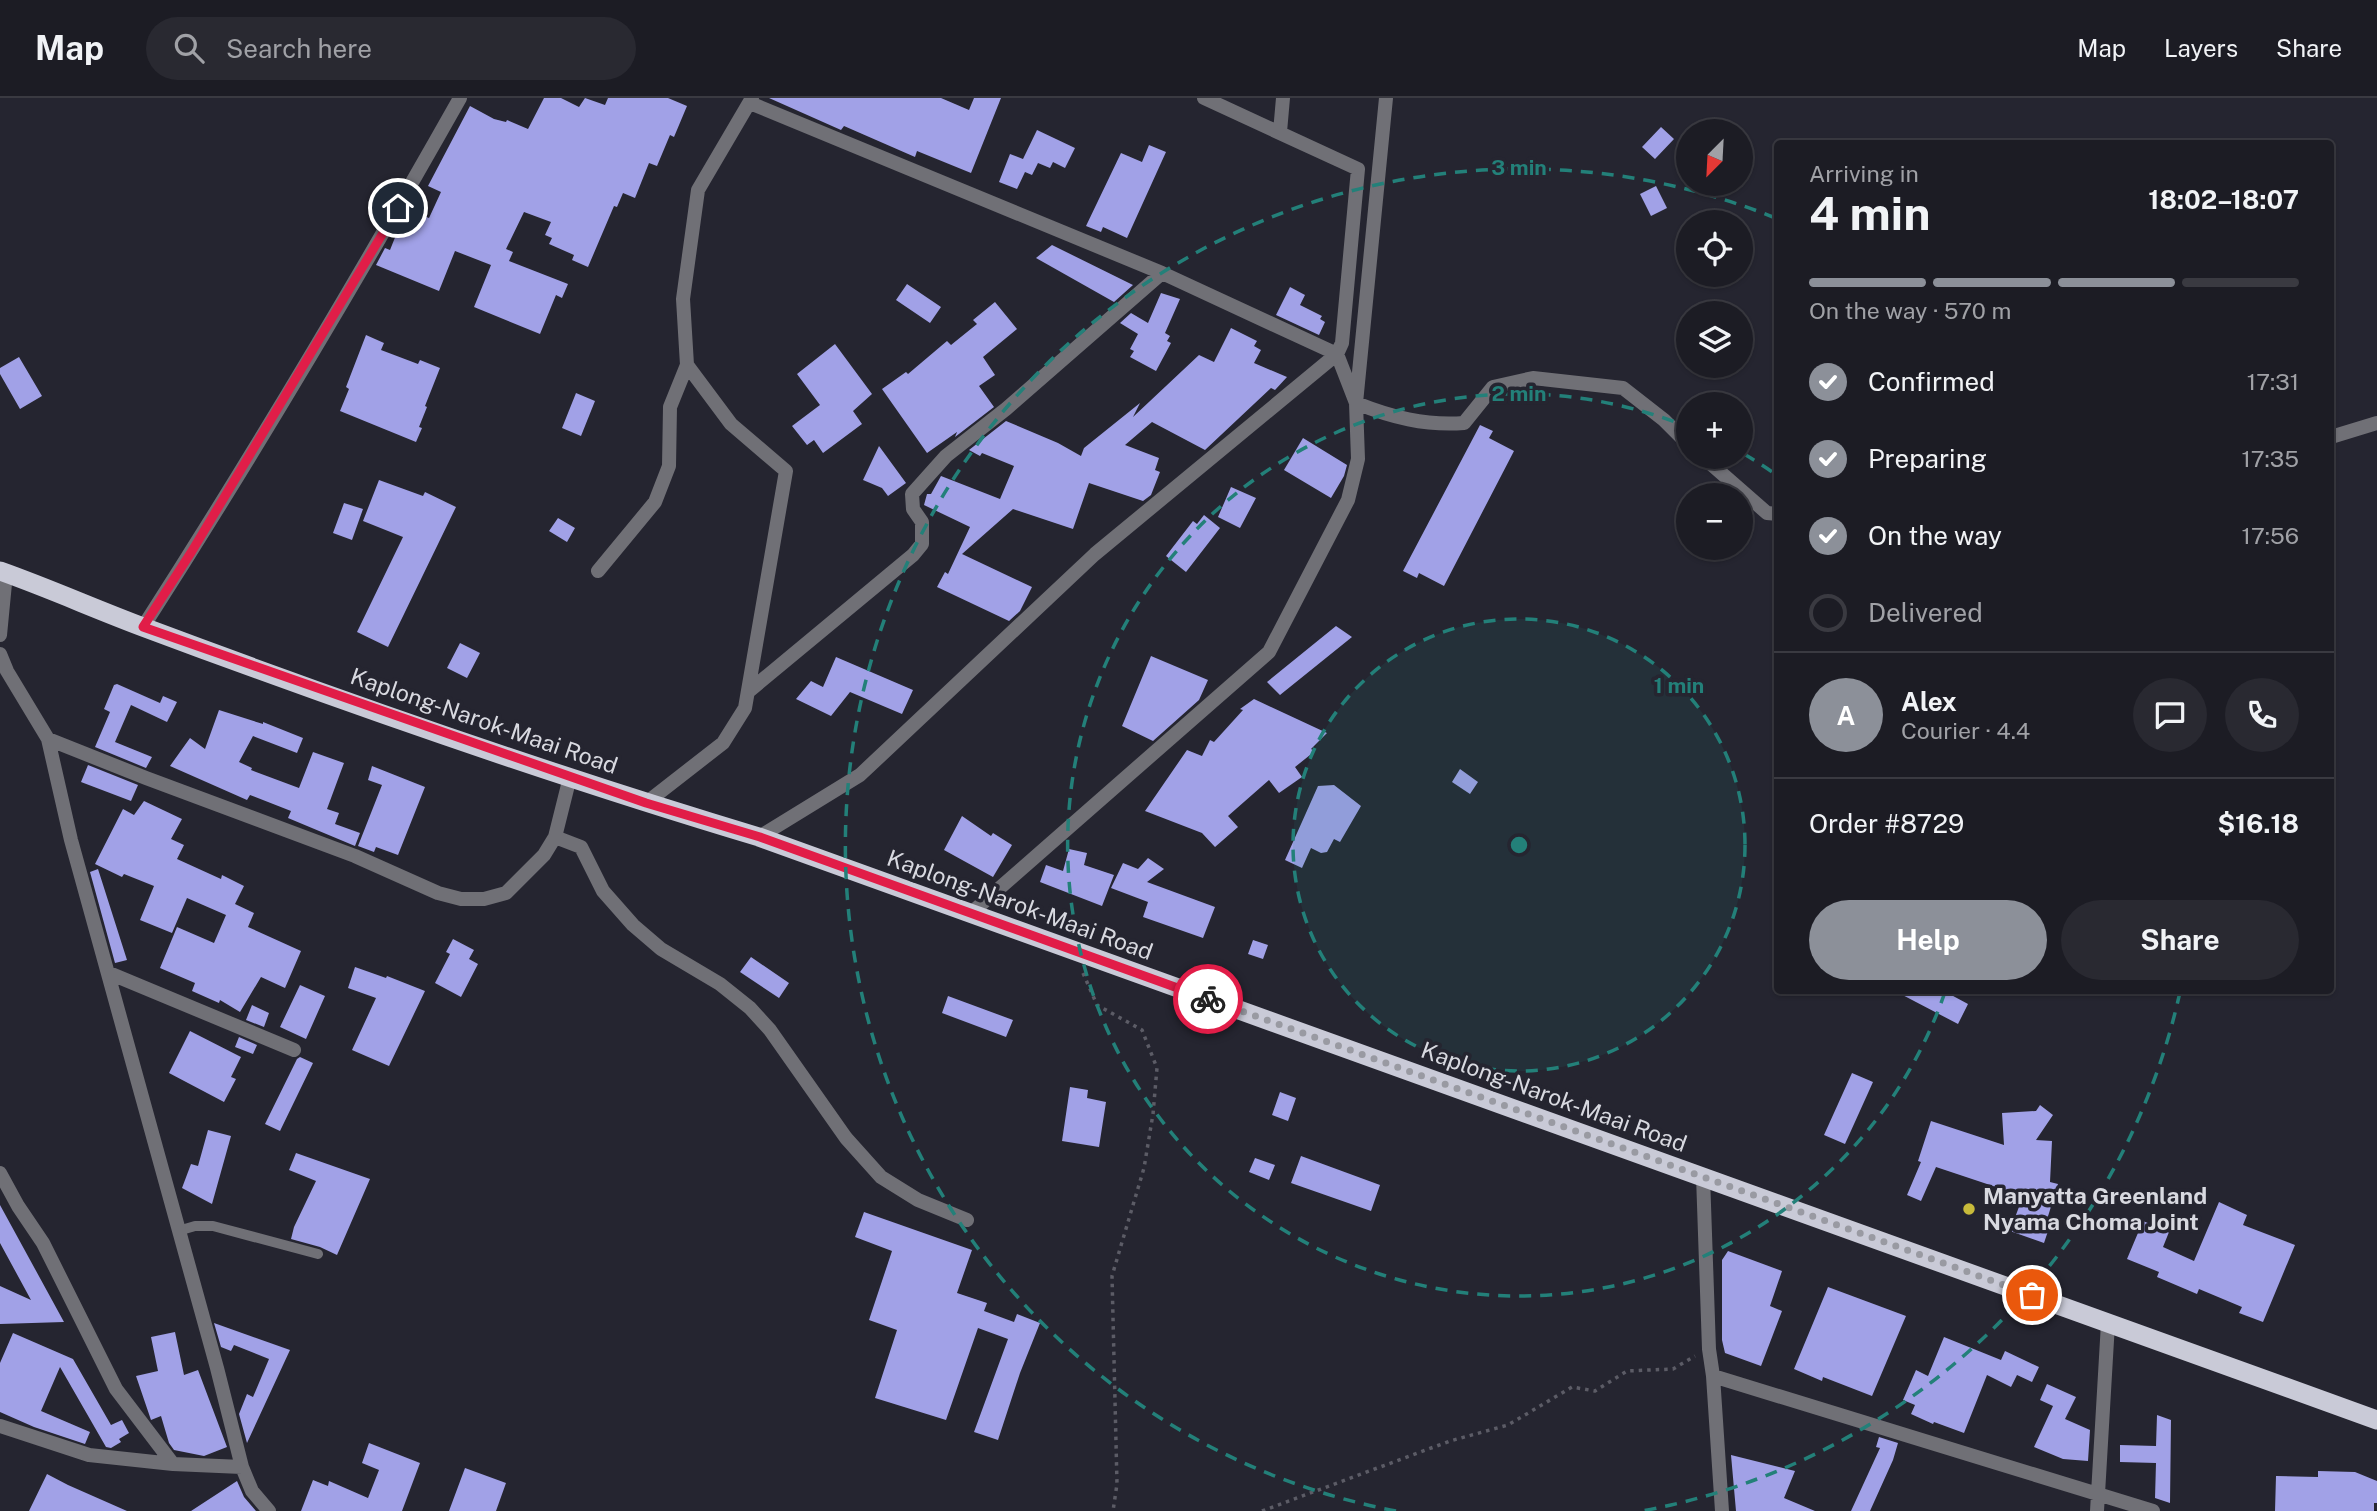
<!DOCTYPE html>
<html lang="en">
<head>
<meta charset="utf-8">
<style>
  body { margin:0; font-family:"Public Sans",sans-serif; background:#292931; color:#f1f3f6; height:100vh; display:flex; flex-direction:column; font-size:26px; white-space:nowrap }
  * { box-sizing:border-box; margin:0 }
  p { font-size:23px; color:#a0a1a6 }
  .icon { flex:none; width:38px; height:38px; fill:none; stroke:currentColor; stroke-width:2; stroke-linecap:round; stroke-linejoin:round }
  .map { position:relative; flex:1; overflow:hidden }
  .panel { position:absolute; left:1774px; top:42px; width:560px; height:854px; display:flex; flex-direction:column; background:#1c1c24; border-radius:7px; box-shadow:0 2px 5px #0004,0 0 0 2px #3a3a41 }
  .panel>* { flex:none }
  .needle { width:46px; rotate:204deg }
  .buttons { position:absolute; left:1676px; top:21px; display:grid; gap:14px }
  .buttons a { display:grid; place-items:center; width:77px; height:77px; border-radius:50%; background:#1c1c24; box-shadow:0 2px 5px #0004,0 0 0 2px #3a3a41; font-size:35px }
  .pin { position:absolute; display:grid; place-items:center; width:60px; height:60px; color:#fff; margin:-30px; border:4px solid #fff; border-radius:50%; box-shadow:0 2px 7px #0007 }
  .courier { position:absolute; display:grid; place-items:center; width:70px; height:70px; margin:-35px; border:5px solid #e11d48; border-radius:50%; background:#fff; color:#222; box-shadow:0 2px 9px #0007 }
  .headline em { font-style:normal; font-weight:700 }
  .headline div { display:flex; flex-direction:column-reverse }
  .headline { display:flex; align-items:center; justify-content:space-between; height:119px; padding:0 35px }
  h1 { font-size:46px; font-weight:700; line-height:52px }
  .bar { display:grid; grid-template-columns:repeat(4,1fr); gap:10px 7px; align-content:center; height:84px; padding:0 35px }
  .bar i { height:9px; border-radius:5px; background:#3a3a41 }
  .bar .current { background:#8c9099 }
  .bar p { grid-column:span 4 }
  .line { display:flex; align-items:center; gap:18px; padding:0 35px; border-top:2px solid #3a3a41 }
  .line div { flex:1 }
  .round { display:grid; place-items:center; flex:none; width:74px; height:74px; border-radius:37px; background:#292931 }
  ol { padding:0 35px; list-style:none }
  li { display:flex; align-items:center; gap:21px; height:77px }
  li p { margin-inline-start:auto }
  li .icon { padding:7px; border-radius:50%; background:#8c9099; color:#fff; stroke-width:4 }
  li:last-child { color:#a0a1a6 }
  li i { width:38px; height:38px; border:4px solid #3a3a41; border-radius:50% }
  .primary-button { display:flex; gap:14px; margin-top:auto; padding:14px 35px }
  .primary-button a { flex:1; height:80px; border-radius:42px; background:#8c9099; color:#fff; font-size:28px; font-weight:700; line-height:80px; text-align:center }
  .primary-button a+a { background:#292931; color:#f1f3f6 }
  header { display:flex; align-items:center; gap:42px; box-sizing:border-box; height:98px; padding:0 35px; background:#1c1c24; border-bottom:2px solid #3a3a41 }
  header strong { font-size:33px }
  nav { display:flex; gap:38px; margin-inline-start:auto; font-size:24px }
  .search { width:490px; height:63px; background:#292931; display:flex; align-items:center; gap:18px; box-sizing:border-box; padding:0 24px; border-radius:38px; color:#a0a1a6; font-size:26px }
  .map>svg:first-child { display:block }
  .building { fill:#a1a1e7 }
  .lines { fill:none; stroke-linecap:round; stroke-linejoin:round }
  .path { stroke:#5c5c66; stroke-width:3.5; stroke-dasharray:3.5 5; stroke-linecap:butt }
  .service { stroke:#707076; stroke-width:10 }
  .minor { stroke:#707076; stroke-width:14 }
  .trunk { stroke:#c9cad7; stroke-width:19 }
  .done { stroke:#999aa2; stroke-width:7; stroke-dasharray:0 12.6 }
  .route { stroke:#e11d48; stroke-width:9 }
  .ring { fill:none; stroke:#238079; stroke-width:3.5; stroke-dasharray:12 9 }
  .poi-dot { fill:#c8bb3b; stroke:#252530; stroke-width:2.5 }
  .labels { text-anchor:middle; stroke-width:7; stroke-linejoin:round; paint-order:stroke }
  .street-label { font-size:23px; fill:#d8d9e0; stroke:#252530 }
  .poi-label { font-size:23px; font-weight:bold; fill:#d8d9e0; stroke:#252530; text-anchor:start }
  .centre { fill:#238079; stroke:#252530; stroke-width:3.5 }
  .ring-label { font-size:21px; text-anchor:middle; font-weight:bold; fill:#238079; stroke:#252530; stroke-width:7; stroke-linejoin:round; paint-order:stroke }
</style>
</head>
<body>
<header>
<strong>Map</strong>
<div class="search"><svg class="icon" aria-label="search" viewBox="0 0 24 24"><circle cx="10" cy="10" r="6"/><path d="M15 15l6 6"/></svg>Search here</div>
<nav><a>Map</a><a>Layers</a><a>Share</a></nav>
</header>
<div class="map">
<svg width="2377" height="1413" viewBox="0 0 2377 1413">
  <rect width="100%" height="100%" fill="#252530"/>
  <!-- building -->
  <path class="building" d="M544,0H561L579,9L585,0L605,7L608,0H668L687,8L674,39L670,37L657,68L649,65L635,100L623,95L617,109L614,108L588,169L572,162L574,157L549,146L552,140L545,137L551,124L524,114L506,151L513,154L509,163L568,186L562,200L556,197L540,236L474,209L491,167L455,153L439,193L376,167L385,150L390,152L404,117L411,120L414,114L429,120L441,94L428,88L470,8L494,21L506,24L507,22L528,31Z
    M769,0H941L969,12L974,0H1001L971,75L917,53L915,59L844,28L841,32Z
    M1661,29L1674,41L1655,61L1642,49Z
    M1037,32L1075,50L1065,70L1053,64L1050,70L1038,65L1032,77L1025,74L1017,91L999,84L1010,56L1023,61Z
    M1149,47L1166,54L1127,140L1103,129L1101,134L1086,128L1121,55L1142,64Z
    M1656,88L1667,110L1651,118L1640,96Z
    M1052,147L1133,187L1114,204L1036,160Z
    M907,186L941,209L930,225L896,202Z
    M1290,189L1305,197L1300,207L1322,218L1320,221L1325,224L1319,237L1276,217Z
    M1161,195L1180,201L1165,235L1170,238L1167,243L1171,245L1156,273L1130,259L1134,253L1130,251L1138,236L1120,225L1131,215L1148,225Z
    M995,204L1017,231L983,259L995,277L979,288L994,309L955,339L957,334L927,355L882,291L906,274L908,276L947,243L951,247L977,226L973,222Z
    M1231,230L1257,243L1254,248L1261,252L1254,265L1287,279L1275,292L1271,290L1205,352L1152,324L1125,347L1159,360L1155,372L1160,374L1151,397L1143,403L1089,385L1073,431L1013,411L962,456L1032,489L1020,513L1009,523L937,489L945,474L948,476L970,429L924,407L927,396H931L941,378L1000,401L1014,368L982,355L980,358L969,352L1006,323L1058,345L1081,358L1084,350L1140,305L1133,319L1199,257L1214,264Z
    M366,237L384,245L381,252L418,266L420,262L440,270L425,308L427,309L419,329L422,330L416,344L340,313L349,291L346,289Z
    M835,246L872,296L853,313L862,326L823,355L814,342L807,347L792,328L820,307L797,276Z
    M19,259L42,298L20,311L0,276V270Z
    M576,295L595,303L581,338L562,330Z
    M1480,327L1493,333L1489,340L1514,353L1444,488L1419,475L1417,480L1403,473Z
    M1303,340L1347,367L1344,378L1331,400L1284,372Z
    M879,348L906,385L888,398L882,390L863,382Z
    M379,382L423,398L425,394L456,409L388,549L357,534L403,439L363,423Z
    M1231,389L1256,400L1240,430L1218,419Z
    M344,405L363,411L352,442L333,435Z
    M1204,417L1220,430L1186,474L1166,458L1193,423L1197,426Z
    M558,420L575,430L567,444L549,433Z
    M1336,528L1352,539L1280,597L1267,584Z
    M460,545L480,555L467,580L447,570Z
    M1151,558L1208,582L1199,602L1153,643L1122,628Z
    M836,559L913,592L902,616L850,594L831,618L796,601L811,583L823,589Z
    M117,586L160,605L163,598L177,604L167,624L131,607L115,644L152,659L146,670L95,649L110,614L104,611L114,587Z
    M1254,601L1327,635L1311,651L1315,653L1295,669L1302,679L1279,695L1269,682L1228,718L1238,729L1215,749L1202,735L1145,713L1187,652L1202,658L1210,642L1214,644L1243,612L1240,611Z
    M219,612L263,626V624L303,640L297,655L253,638L239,664L252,670L251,672L299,690L313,654L344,665L327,711L339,715L335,726L360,735L355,748L288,720L291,713L250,697L247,702L170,668L190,640L205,651Z
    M88,667L138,687L131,703L81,684Z
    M372,668L425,689L398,757L376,749L374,754L358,748L382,687L368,682Z
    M1460,671L1478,684L1470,696L1452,684Z
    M1334,687L1361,708L1340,744L1334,741L1327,754L1321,755L1311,750L1302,770L1285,762L1318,688Z
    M144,703L182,721L171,741L184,747L177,761L221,781L222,777L244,788L235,806L254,815L248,829L301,853L285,890L261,879L240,914L220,902L219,905L192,893L195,885L160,870L177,829L214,845L226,817L187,800L172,835L140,822L154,788L124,776L122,779L95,766L123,711L134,717Z
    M962,718L991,738L993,735L1012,747L993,779L944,752Z
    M1069,751L1087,755L1084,767L1114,777L1102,808L1040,784L1046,767L1063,773Z
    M1148,760L1164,771L1147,784L1215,809L1203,840L1143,819L1148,804L1111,790L1123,765L1138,771Z
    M98,771L127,862L115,865L90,774Z
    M453,841L474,852L469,861L478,866L461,899L435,885L450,856L446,854Z
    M1253,842L1268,847L1263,861L1248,856Z
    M751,859L789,885L779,900L740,874Z
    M355,869L386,880L387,878L425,893L389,968L352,952L376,900L348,890Z
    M300,887L325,898L306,941L280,929Z
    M1893,892H1942L1968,906L1958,926Z
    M948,898L1013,922L1006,939L942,915Z
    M252,907L269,915L264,929L246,922Z
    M190,933L241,959L231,979L236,981L224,1004L169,975Z
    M239,939L257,947L253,956L235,949Z
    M300,959L313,965L280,1033L265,1026L297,961Z
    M1852,975L1873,984L1845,1046L1824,1037Z
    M1070,989L1088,992L1087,1000L1106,1004L1099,1049L1062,1043Z
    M1280,994L1296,1000L1288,1023L1272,1017Z
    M2040,1007L2053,1017L2036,1042L2052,1043L2050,1084L2058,1086L2045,1128L2049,1130L2044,1145L2010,1133L2023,1098L1936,1069L1921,1103L1907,1097L1921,1064L1918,1063L1931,1023L2004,1047L2002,1015L2036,1013Z
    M208,1032L231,1038L212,1106L182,1090L191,1066L198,1068Z
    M296,1055L370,1081L337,1157L320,1149L291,1141L294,1129L316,1083L289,1072Z
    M1301,1058L1380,1087L1371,1113L1291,1085Z
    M1255,1060L1275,1067L1269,1082L1249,1074Z
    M2219,1104L2247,1117L2243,1127L2295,1147L2263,1224L2239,1215L2242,1209L2199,1191L2197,1196L2157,1179L2159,1174L2127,1161L2143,1123L2169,1134L2163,1149L2194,1163Z
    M0,1107L64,1224L0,1226V1188L31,1202L0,1145Z
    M864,1114L972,1152L957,1195L987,1205L984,1213L1014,1224L1017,1216L1040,1225L1020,1275L998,1342L974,1334L1008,1241L978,1230L946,1322L875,1300L897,1232L869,1222L892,1153L855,1139Z
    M1728,1153L1782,1173L1770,1208L1782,1213L1761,1268L1725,1255L1722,1242V1162Z
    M1828,1189L1906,1218L1872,1298L1823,1279L1822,1283L1794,1271Z
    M214,1225L290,1252L247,1345L239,1316L247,1296L253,1299L269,1261L234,1247L231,1253L221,1249Z
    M175,1234L184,1277L198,1272L227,1349L204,1358L174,1352L169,1345L161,1318L151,1322L136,1278L158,1273L151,1239Z
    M13,1235L73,1261L111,1327L122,1322L129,1335L119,1341L121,1344L111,1350L106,1349L60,1269L41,1313L90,1334L85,1346L34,1329L0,1314V1265Z
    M1944,1239L2001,1262L2005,1253L2039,1269L2032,1284L2017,1277L2011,1289L1987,1277L1964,1335L1934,1324L1933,1326L1911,1316L1915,1307L1903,1302L1916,1272L1928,1278Z
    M2047,1286L2076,1299L2065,1321L2090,1332L2088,1363L2063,1361L2034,1349L2053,1308L2040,1302Z
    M2157,1317L2171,1322L2170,1405L2155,1400L2156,1365L2120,1364V1347L2156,1348Z
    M1879,1339L1898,1345L1893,1362L1870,1413H1851L1880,1350L1876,1349Z
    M369,1345L420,1365L402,1413H301L313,1382L328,1388L329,1383L368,1400L379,1372L362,1365Z
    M1731,1357L1795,1373L1784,1400L1815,1413H1736Z
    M465,1370L506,1385L496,1413H449Z
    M2318,1373L2355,1374L2377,1383V1405H2374V1413H2275L2276,1378L2318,1379Z
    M47,1376L68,1387L127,1413H29Z
    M237,1383L244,1399L256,1413H191Z"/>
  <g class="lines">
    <!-- path -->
    <path class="path" d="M1083,875L1097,907L1142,932L1157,970L1153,1016L1144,1070L1112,1178L1117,1386L1113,1413
      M1262,1413L1450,1343L1508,1327L1572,1289L1595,1293L1627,1273L1673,1271L1695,1258"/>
    <!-- service -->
    <path class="service" d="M178,1133L195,1128H213L318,1156"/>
    <!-- minor -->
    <path class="minor" d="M1386,0L1356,305C1391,319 1425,328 1464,325L1493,289L1533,280L1623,290L1664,322L1689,347
      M750,5L1162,175L1337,256L1356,305L1358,361L1348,402L1269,554L970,816
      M1280,34L1283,0
      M2331,339L2377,325
      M1703,359L1767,415L1778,416
      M598,473L655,404L669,368L670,309L687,267L683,201L698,92L752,0
      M143,529C254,356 359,179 460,0
      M0,537L6,475
      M0,556L7,573L48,641L71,742L217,1270L242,1369L252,1393L269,1413
      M749,593L913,457L922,446V424L913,411L912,396L946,358L1006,311L1162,175
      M48,641L146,680L355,758L438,795L461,801H484L506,795L544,757L555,739L570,679
      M646,705L723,645L745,610L786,373L731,326L687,267
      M555,739L581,749L603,793L633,827L661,851L720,886L750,910L770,932L846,1040L881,1079L918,1102L967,1122
      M759,739L860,677L1095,456L1337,256L1342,245L1358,71L1204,0
      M109,875L294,952
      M0,1075L18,1108L43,1145L116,1291L173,1366
      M1703,1078L1709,1251L1713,1278L1722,1413
      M1713,1278L2153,1413
      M0,1328L89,1357L173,1366L242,1369
      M2097,1413L2108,1225"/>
    <!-- trunk -->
    <path class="trunk" d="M0,473C48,490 95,511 143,529C346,605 552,677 759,739L2377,1322"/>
  </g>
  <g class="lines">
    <!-- done -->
    <path class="done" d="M1208,901L2032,1197"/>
    <!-- route -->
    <path class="route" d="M398,110L192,453L143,529L646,705L760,739L1208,901"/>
  </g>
  <!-- distance rings -->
  <circle cx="1519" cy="747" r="226" fill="#238079" fill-opacity=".12"/>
  <g class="ring">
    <circle cx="1519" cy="747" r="226"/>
    <path d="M1945 894A451 451 0 1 1 1688 329M1744 356A451 451 0 0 1 1778 378"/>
    <path d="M2180 894A677 677 0 0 1 1642 1413M1396 1413A677 677 0 1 1 1773 119"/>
  </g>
  <!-- markers -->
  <circle class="poi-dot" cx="1969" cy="1111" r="7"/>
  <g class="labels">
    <!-- street labels -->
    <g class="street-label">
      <text transform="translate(484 623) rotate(19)" y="8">Kaplong-Narok-Maai Road</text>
      <text transform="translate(1020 807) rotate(20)" y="8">Kaplong-Narok-Maai Road</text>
      <text transform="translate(1554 999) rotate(20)" y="8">Kaplong-Narok-Maai Road</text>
    </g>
    <!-- poi labels -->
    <g class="poi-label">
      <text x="1983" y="1106">Manyatta Greenland<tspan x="1983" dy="26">Nyama Choma Joint</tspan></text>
    </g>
  </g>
  <circle cx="1519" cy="747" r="10" class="centre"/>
  <g class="ring-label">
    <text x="1519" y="77">3 min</text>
    <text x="1519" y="303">2 min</text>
    <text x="1679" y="595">1 min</text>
  </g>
</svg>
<div class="buttons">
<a><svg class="needle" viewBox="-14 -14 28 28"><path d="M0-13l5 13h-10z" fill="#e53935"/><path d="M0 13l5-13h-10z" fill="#a0a1a6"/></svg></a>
<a><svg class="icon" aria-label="locate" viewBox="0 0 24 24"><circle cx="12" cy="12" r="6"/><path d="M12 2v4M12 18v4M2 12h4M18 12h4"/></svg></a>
<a><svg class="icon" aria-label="layers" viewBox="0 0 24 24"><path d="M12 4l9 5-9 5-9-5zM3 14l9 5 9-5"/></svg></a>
<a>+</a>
<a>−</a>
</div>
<div class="pin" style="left:2032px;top:1197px;background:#ea580c"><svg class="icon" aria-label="bag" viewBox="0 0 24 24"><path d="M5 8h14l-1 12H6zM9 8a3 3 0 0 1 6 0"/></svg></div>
<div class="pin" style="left:398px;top:110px;background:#1f2937"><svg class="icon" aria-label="home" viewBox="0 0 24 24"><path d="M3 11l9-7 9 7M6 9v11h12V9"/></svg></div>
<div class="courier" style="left:1208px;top:901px"><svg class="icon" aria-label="bike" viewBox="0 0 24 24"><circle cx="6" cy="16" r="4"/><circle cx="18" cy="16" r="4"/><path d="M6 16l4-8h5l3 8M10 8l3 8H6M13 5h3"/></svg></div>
<section class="panel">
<div class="headline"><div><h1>4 min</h1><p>Arriving in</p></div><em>18:02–18:07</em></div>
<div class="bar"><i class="current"></i><i class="current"></i><i class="current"></i><i></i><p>On the way · 570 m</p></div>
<ol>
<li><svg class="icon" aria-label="check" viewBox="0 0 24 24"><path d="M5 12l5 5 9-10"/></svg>Confirmed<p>17:31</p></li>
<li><svg class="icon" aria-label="check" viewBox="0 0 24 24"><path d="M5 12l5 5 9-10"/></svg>Preparing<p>17:35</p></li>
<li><svg class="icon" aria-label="check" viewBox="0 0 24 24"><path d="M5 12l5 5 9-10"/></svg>On the way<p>17:56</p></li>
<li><i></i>Delivered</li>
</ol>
<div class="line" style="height:126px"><b class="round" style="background:#8c9099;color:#fff">A</b><div><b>Alex</b><p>Courier · 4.4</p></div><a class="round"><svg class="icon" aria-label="chat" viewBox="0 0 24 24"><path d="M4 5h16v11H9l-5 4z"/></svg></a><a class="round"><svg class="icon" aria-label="phone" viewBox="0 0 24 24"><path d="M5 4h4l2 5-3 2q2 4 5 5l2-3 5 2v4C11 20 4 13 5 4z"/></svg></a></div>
<div class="line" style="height:91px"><div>Order #8729</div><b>$16.18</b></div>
<div class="primary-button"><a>Help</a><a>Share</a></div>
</section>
</div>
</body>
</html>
